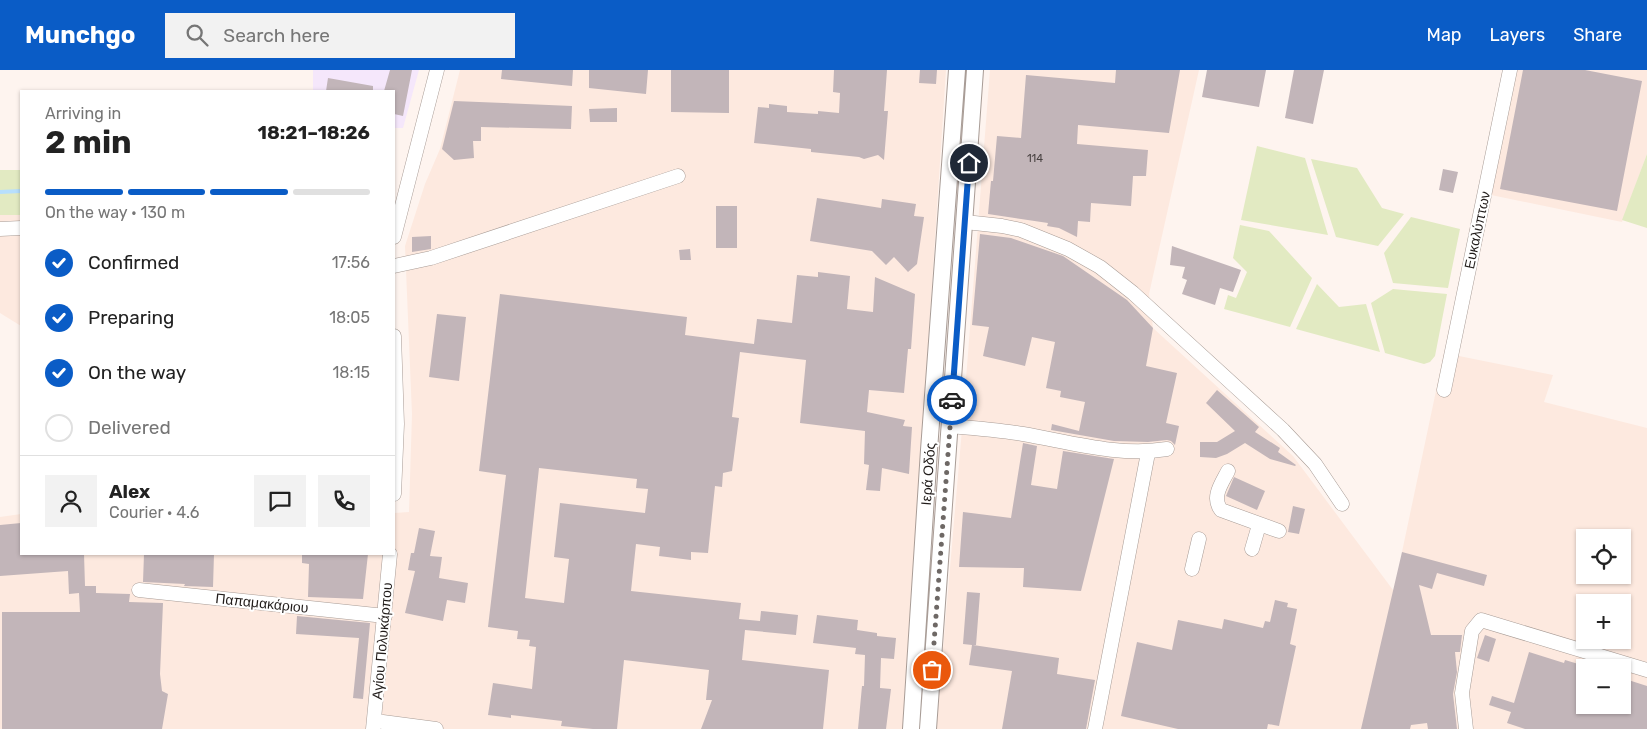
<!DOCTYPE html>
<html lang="en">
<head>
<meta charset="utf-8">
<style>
  body { margin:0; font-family:Rubik,sans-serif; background:#f2f2f2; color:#222; height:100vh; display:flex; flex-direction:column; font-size:19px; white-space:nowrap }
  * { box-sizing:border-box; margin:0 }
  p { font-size:16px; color:#767676 }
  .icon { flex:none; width:28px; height:28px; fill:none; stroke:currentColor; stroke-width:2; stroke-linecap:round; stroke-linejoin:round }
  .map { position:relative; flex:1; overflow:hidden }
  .sheet { position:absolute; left:20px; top:20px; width:375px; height:465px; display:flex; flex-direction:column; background:#fff; border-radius:0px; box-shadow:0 1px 4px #0004 }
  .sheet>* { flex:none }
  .tools { position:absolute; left:1576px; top:459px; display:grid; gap:10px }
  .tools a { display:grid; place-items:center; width:55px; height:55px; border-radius:0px; background:#fff; box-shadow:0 1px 4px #0004; font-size:25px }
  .pin { position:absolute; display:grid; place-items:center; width:42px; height:42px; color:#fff; margin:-21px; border:2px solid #fff; border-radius:50%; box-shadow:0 1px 5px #0007 }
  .courier { position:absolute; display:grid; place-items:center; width:50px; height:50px; margin:-25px; border:4px solid #0a5cc6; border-radius:50%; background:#fff; color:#222; box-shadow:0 1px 6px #0007 }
  .head em { font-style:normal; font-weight:700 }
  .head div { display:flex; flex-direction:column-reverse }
  .head { display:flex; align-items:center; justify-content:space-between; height:85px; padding:0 25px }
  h1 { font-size:32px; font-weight:700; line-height:38px }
  .bar { display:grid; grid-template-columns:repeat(4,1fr); gap:8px 5px; align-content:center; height:60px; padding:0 25px }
  .bar i { height:6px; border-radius:4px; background:#e0e0e0 }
  .bar .current { background:#0a5cc6 }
  .bar p { grid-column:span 4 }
  .line { display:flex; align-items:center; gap:12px; padding:0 25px; border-top:1px solid #e0e0e0 }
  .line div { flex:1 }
  .round { display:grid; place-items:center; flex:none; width:52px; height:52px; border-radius:0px; background:#f2f2f2 }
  ol { padding:0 25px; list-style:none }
  li { display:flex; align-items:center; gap:15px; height:55px }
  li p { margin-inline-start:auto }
  li .icon { padding:5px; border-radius:50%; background:#0a5cc6; color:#fff; stroke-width:4 }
  li:last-child { color:#767676 }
  li i { width:28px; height:28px; border:2px solid #e0e0e0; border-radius:50% }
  header { display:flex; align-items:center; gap:30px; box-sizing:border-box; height:70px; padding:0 25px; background:#0a5cc6; color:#fff }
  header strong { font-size:24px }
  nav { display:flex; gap:28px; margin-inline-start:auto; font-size:18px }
  .search { width:350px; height:45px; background:#f2f2f2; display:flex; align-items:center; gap:12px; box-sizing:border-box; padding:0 18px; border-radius:0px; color:#767676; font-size:19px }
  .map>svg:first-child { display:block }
  .commercial { fill:#f5e7fb }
  .built { fill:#fde9df; fill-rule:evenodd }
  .green { fill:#e2eac2 }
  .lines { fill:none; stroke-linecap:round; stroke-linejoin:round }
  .stream { stroke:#b7dffd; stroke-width:4 }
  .building { fill:#c2b5b9; fill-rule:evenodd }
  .minor-casing { stroke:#a89c96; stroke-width:15 }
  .major-casing { stroke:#a89c96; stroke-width:18 }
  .minor { stroke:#fff; stroke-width:14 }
  .major { stroke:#fff; stroke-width:16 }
  .done { stroke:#6e6865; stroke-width:5; stroke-dasharray:0 9 }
  .route { stroke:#0a5cc6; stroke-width:6 }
  .labels { text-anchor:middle; stroke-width:4; stroke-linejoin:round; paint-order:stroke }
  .number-label { font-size:11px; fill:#494242 }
  .street-label { font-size:14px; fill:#211c1a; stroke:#fff }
</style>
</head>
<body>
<header>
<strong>Munchgo</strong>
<div class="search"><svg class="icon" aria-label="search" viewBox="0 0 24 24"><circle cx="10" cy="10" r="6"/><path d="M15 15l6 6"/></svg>Search here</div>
<nav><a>Map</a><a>Layers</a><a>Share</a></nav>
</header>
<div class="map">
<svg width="1647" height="659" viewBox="0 0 1647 659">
  <rect width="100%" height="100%" fill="#fef4ef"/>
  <!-- commercial -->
  <path class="commercial" d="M313,0H419L403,58H394V21H313Z"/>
  <!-- built -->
  <path class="built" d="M460,0H946L903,659H0V447L21,444V484H394V443L409,442L412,344L405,176L425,114L440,79Z
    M990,0H1199L1149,224L1153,258L1293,386L1393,520L1400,518L1402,482L1444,283L1553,305L1544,332L1647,358V659H936L963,348ZM1585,468H1622V505H1585ZM1585,532H1622V570H1585ZM1585,598H1622V635H1585Z
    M1517,0H1647V84L1622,152L1491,125Z
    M0,145H21V256L0,243Z"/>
  <!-- green -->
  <path class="green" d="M1257,76L1305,88L1328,165L1241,150Z
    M1647,84V158L1622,150Z
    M1311,89L1357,98L1382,138L1404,144L1378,176L1336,167Z
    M0,100H21V145H0Z
    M1411,147L1460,159L1448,218L1393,213L1384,183Z
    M1240,155L1269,161L1312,208L1290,257L1224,239L1228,225L1236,228L1247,202L1233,188Z
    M1317,214L1339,237L1366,234L1380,282L1296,259Z
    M1393,219L1447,224L1435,286L1430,292L1424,294L1385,283L1371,233Z"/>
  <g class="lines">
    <!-- stream -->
    <path class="stream" d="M0,122L21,121"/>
  </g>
  <!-- building -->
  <path class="building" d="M390,0H412L403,46L394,44V21H384Z
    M502,0H573L572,16L501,9Z
    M589,0H648L646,24L589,18Z
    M671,0H729V43L671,42Z
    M834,0H887L884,41H888L884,90L878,85L864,89L859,87L811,82V79L754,73L758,37L769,38V34L787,36V42L818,44V41L839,43L840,23L833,22Z
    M920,0H937L936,14L919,13Z
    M1116,0H1180L1169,63L1078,55L1077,74L1148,80L1146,106H1133L1131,136L1091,133L1090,152L1078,151L1077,167L1059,158L1047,156L1048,153L988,144L991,111H993L997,66L1021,68L1026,5L1115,13Z
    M1207,0H1266L1259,37L1202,27Z
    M1294,0H1324L1313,54L1285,48Z
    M1523,0H1585L1642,11L1617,141L1500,119Z
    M328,8L373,16V21H326Z
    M454,31L572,36L571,59L481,57V71H473L474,88L454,90L442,79Z
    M617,38V52H590L589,39Z
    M1443,99L1458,102L1453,123L1439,120Z
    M817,128L881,138L882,129L916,134L914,146L924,147L917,194L908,202L894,187L886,195L872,181L810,171Z
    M716,136H737V178H716Z
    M980,164L1011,168L1063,186L1127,230L1153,258L1146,296L1177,303L1166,353L1179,356L1175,375L1171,371L1167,370L1148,372L1114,371L1051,360L1052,354L1079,361L1085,332L1060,327L1061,321L1046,318L1055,272L1032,267L1025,296L983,286L989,257L972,255Z
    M431,166V179L412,182V167Z
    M1172,176L1241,200L1233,222L1220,218L1215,235L1182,224L1187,210L1182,208L1185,197L1170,195Z
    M690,179L691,190H680L679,180Z
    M818,202L850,206L847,239L873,242L875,207L915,224L911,279H908L904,323L869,320L867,342L905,350L903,356L912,357L909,404L882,398L880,421L866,420L869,395L864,394L865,361L800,353L806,290L740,282L732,347L739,348L732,401L723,403L722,417L715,416L708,483L691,482V490L659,486L660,477L636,474L631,521L741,533L739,549L760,551L761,541L798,545L796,565L745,560L742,590L829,600L823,659H701L712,630H706L709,600L624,590L617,659H593L561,656L562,651L511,645V648L488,645L493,613L532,619L536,577L529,576L530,570L517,569L518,561L488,557L506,405L479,401L500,224L687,247L685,265L754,274L757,249L792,253L797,205L818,207ZM539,398L637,409L636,418L648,419L645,443L560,433L554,487L569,489L564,533L525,528Z
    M437,244L466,247L459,311L429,307Z
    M1217,320L1259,357L1255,362L1280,378L1278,382L1296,395L1295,396L1270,389L1245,373L1227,384L1216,388L1200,387V372H1217L1235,361L1206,333Z
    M1023,373L1037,376L1031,415L1057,419L1063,381L1114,389L1081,521L1023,517L1024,498L959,497L963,442L1011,448Z
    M1234,407L1265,421L1257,440L1226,426Z
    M1293,436L1305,439L1299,464L1288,462Z
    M21,453V484H84L85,516H96V523L130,524L129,532L163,533L160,604L162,621L168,624L162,659H2V542H80L79,523L69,524L68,501L0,506V455Z
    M419,458L435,461L430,486L442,487L439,508L468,513L465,533L447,530L443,551L405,543L415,501L408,500L411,483H414Z
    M1402,482L1487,505L1484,516L1437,503L1432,519L1419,515L1431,565H1462L1460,582H1455L1457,602L1453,624L1457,659H1428L1427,653L1411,655L1410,659H1361Z
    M144,484H214L213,517L184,516L185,514L143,512Z
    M302,484H368L363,529L308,527L309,494L302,493Z
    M967,522L980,523L976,575H973L1059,588L1057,604L1095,610L1086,659H1002L1012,601L969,595L972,575L963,574Z
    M1275,530L1288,533L1287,537L1297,539L1290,574L1296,576L1279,656L1268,654L1267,659H1178L1121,646L1137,572L1172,580L1178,550L1222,559L1224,549L1263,558L1265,551L1270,552Z
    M817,545L858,550L857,560L877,563V566L896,568L894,589L881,588L880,618L891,619L886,659H858L862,616H864L865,585L855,584L856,578L813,573Z
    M297,546L370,553L363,629L353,628L359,568L296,564Z
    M1485,565L1496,569L1489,592L1477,588Z
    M1529,582L1564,593L1565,590L1585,596V635H1622V608L1647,616V659H1525L1507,653L1511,642L1489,635L1492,626L1514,633Z"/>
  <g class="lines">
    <!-- minor casing -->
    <g class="minor-casing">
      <path id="minor" d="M965,152L1002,156L1021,160L1068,179L1100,197L1133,223L1283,360L1315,394L1342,434
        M0,159L21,158
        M394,167L437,0
        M394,196L431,188L678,106
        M394,266L397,354L394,424
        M1444,320L1510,0
        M950,356C974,358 999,360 1023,364C1070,372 1119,387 1167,379
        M1228,401C1222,413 1211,427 1221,440L1279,461
        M1252,479L1259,455
        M1192,499L1199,469
        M139,520L385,546
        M375,651L436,659
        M373,659L390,484
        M1095,659L1148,383
        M1466,659L1462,623L1472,561L1481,550L1647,600"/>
    </g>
    <!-- major casing -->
    <g class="major-casing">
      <path id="major" d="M911,659L929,380L957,0
        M928,659L975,0"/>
    </g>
    <!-- minor -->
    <use href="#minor" class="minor"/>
    <!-- major -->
    <use href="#major" class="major"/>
  </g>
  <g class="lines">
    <!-- done -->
    <path class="done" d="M932,600L952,330"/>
    <!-- route -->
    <path class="route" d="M952,330L969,93"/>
  </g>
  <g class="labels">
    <!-- number labels -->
    <g class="number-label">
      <text x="1035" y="92">114</text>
    </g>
    <!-- street labels -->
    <g class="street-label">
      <text transform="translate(1477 160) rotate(-78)" y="5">Ευκαλύπτων</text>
      <text transform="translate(928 404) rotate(-86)" y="5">Ιερά Οδός</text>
      <text transform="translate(262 533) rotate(6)" y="5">Παπαμακάριου</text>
      <text transform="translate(382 571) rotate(-85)" y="5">Αγίου Πολυκάρπου</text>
    </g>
  </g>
</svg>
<div class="tools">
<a><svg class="icon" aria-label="locate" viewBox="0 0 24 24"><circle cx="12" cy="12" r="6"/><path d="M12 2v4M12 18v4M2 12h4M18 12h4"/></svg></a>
<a>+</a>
<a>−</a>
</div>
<div class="pin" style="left:932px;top:600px;background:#ea580c"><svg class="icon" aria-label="bag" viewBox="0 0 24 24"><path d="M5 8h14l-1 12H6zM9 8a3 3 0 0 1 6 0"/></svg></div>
<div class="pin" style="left:969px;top:93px;background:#1f2937"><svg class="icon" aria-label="home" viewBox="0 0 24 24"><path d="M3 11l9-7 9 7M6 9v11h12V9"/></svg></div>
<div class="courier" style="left:952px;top:330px"><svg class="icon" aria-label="car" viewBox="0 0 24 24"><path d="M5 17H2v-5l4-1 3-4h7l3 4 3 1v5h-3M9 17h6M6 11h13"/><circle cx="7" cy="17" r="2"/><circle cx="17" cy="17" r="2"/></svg></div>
<section class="sheet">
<div class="head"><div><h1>2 min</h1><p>Arriving in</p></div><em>18:21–18:26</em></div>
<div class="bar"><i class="current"></i><i class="current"></i><i class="current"></i><i></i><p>On the way · 130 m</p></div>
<ol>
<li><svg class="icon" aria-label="check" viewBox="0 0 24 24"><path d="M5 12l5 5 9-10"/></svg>Confirmed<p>17:56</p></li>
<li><svg class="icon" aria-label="check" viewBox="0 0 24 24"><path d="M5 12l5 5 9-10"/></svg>Preparing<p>18:05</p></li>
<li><svg class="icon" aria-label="check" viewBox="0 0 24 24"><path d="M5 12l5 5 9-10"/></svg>On the way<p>18:15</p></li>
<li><i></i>Delivered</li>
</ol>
<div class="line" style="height:90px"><a class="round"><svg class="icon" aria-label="person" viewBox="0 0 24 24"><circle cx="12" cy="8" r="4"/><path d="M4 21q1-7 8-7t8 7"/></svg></a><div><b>Alex</b><p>Courier · 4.6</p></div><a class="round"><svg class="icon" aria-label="chat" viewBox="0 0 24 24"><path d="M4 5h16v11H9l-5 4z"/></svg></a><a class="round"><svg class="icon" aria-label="phone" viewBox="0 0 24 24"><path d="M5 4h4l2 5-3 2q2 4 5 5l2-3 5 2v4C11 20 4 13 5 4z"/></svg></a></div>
</section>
</div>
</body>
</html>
